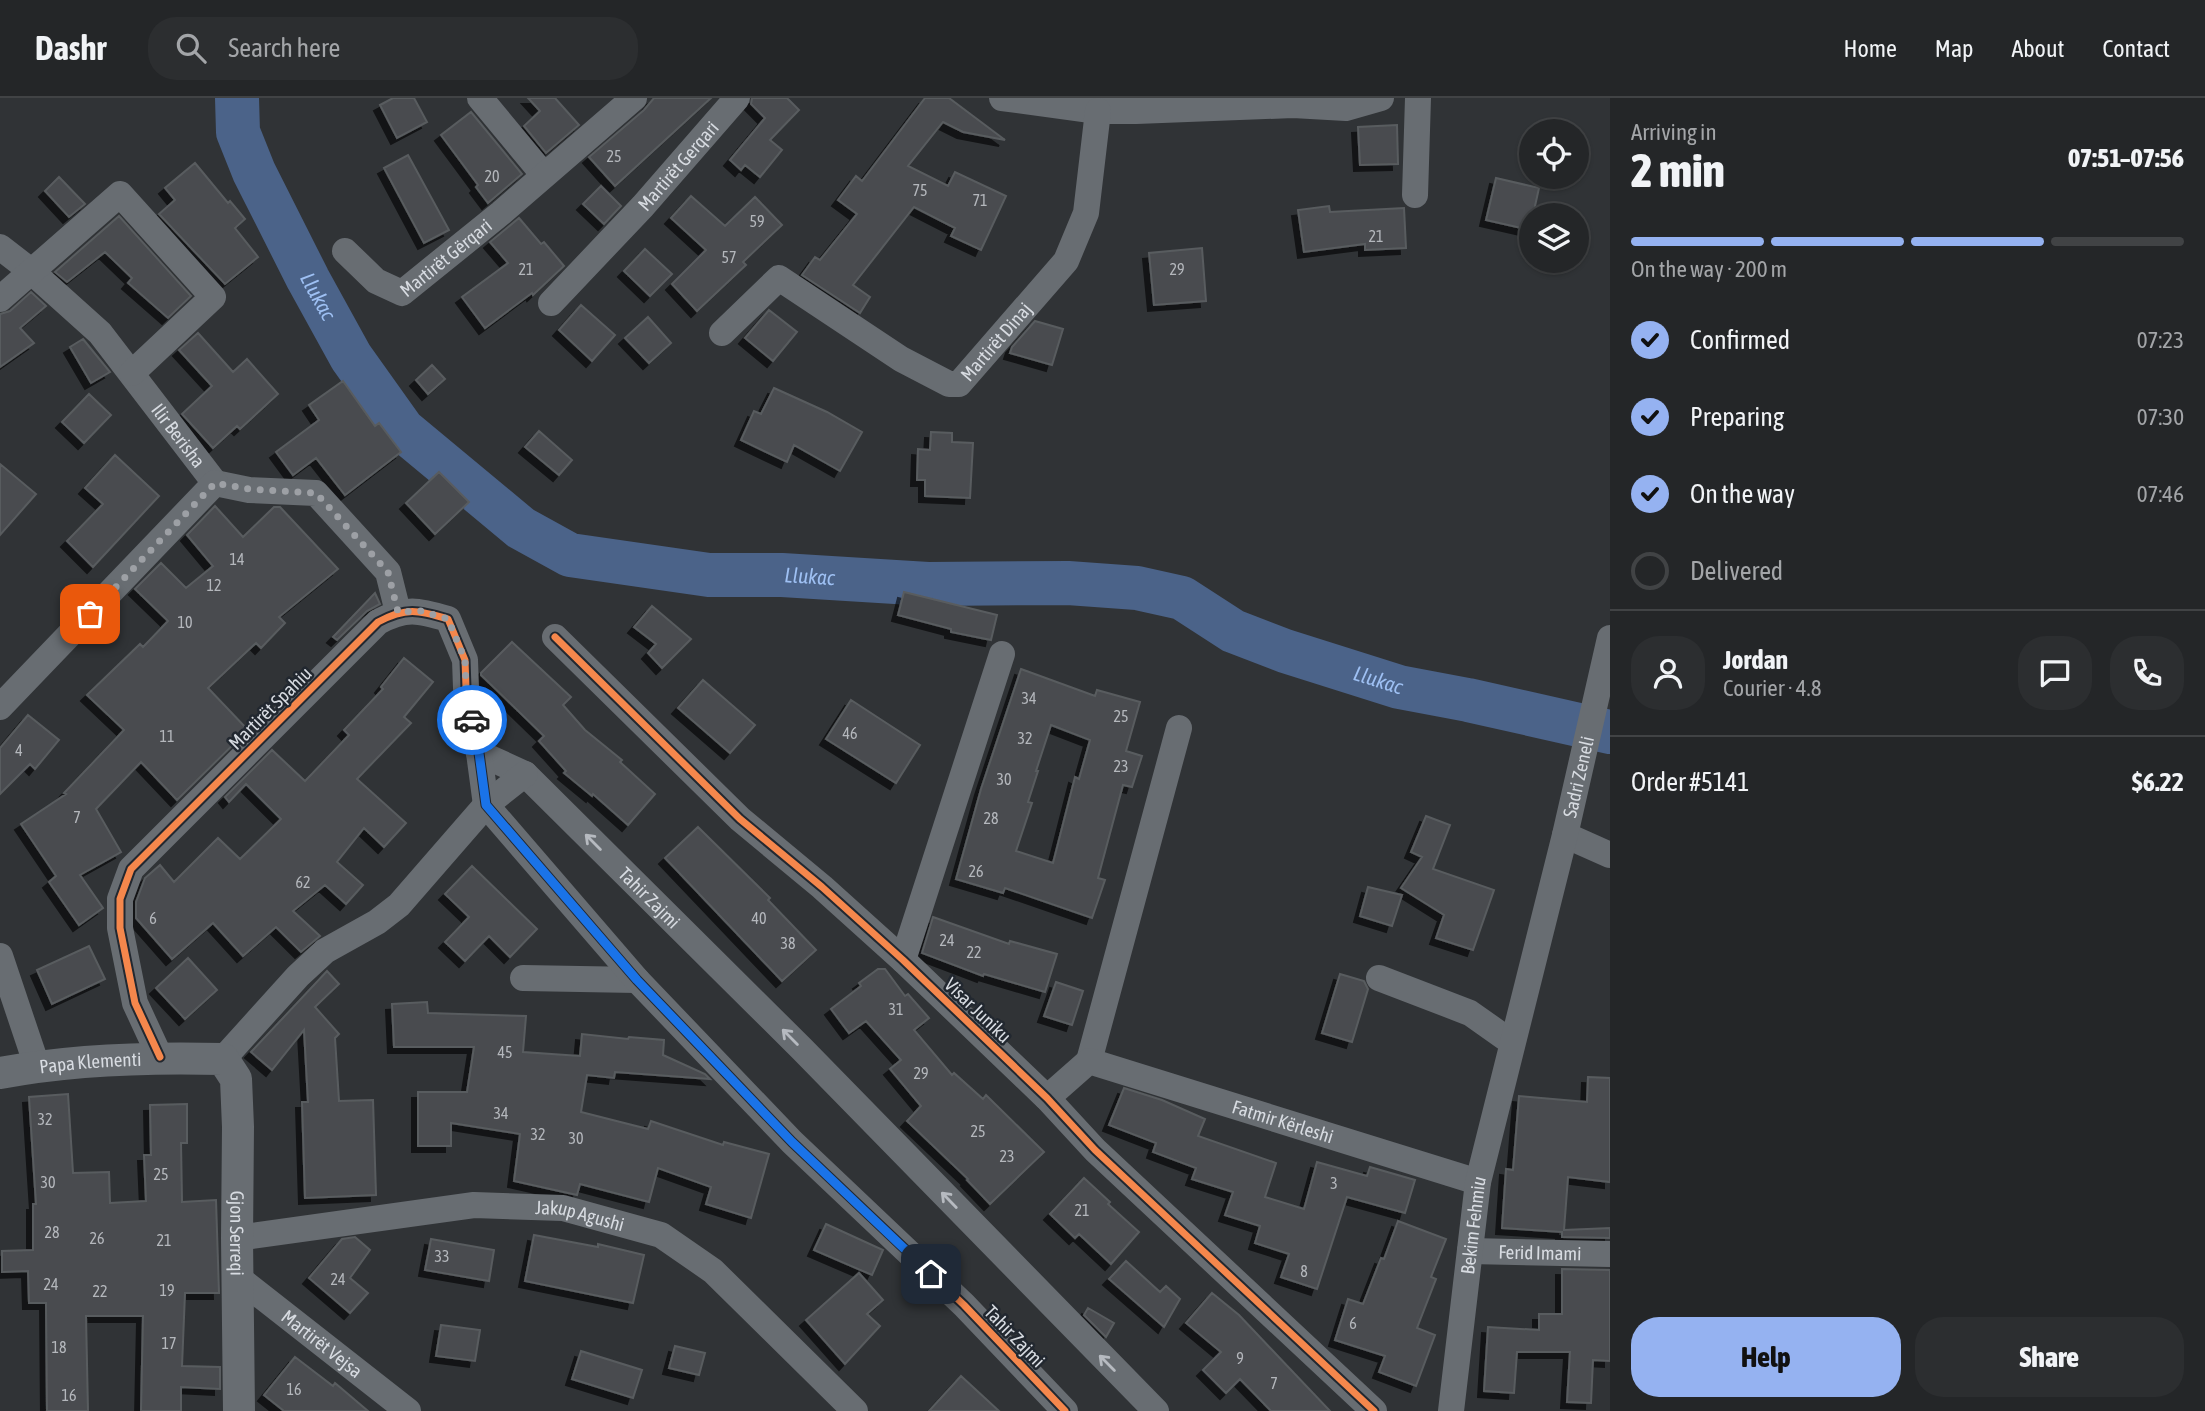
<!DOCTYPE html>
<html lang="en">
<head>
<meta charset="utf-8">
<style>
  body { margin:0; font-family:"Asap Condensed",sans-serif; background:#2c2e30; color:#f1f3f6; height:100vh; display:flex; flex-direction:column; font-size:26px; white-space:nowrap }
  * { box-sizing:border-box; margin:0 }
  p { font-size:23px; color:#a3a5a8 }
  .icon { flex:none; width:38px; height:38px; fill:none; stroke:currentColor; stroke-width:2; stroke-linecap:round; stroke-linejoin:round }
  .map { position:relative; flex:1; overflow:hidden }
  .panel { display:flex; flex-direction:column; background:#242628; width:595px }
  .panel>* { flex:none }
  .tools { position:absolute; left:1519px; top:21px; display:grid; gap:14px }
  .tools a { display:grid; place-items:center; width:70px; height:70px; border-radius:50%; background:#242628; box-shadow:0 2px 5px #0004,0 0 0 2px #414345; font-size:35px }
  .pin { position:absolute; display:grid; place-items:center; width:60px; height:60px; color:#fff; margin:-30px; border-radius:14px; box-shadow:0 4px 10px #0006 }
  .courier { position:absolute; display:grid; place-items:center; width:70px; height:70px; margin:-35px; border:5px solid #1a73e8; border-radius:50%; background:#fff; color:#222; box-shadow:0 2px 9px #0007 }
  .overview em { font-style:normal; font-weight:800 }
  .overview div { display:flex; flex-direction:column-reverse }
  .overview { display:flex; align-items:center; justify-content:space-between; height:119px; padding:0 21px }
  h1 { font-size:46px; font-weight:800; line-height:52px }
  .bar { display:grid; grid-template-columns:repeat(4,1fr); gap:10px 7px; align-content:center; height:84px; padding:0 21px }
  .bar i { height:9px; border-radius:5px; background:#414345 }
  .bar .on { background:#95b2f1 }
  .bar p { grid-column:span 4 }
  .line { display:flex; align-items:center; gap:18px; padding:0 21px; border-top:2px solid #414345 }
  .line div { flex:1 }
  .round { display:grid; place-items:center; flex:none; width:74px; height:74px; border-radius:28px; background:#2c2e30 }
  ol { padding:0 21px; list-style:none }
  li { display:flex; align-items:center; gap:21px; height:77px }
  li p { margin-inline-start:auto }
  li .icon { padding:7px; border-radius:50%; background:#95b2f1; color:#111; stroke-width:4 }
  li:last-child { color:#a3a5a8 }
  li i { width:38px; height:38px; border:4px solid #414345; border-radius:50% }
  .primary-button { display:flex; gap:14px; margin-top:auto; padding:14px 21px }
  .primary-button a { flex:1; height:80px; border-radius:28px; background:#95b2f1; color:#111; font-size:28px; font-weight:800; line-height:80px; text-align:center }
  .primary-button a+a { background:#2c2e30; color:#f1f3f6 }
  header { display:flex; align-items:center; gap:42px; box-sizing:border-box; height:98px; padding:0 35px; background:#242628; border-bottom:2px solid #414345 }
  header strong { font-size:33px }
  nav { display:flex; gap:38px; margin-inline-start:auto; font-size:24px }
  .search { width:490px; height:63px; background:#2c2e30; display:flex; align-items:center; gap:18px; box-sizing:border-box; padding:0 24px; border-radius:28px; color:#a3a5a8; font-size:26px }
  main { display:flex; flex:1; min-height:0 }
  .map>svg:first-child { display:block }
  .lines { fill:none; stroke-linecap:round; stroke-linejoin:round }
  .river { stroke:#4b6389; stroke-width:44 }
  .building { fill:#494c4f; stroke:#595c5f; stroke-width:2; fill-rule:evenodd; filter:url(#shadow) }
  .minor { stroke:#686d72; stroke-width:26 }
  .tertiary { stroke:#686d72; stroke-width:32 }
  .cycleway-casing { stroke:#222830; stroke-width:11 }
  .cycleway { stroke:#f5874c; stroke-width:7 }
  .oneway { stroke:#b6bac0 }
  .done { stroke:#9da0a5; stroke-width:7; stroke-dasharray:0 12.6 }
  .route { stroke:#1a73e8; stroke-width:9 }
  .labels { text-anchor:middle; stroke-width:5; stroke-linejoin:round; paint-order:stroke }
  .number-label { font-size:16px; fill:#b4b7bc }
  .street-label { font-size:19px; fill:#d7dbe1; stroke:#222830 }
  .water-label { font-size:21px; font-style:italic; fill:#9ec0f3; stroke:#222830 }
</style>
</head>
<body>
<header>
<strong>Dashr</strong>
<div class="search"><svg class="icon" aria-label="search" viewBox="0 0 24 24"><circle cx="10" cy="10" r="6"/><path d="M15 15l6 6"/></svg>Search here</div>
<nav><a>Home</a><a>Map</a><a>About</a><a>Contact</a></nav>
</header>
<main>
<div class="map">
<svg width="1610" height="1313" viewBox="0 0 1610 1313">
  <defs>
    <filter id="shadow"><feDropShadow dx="-6" dy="6" stdDeviation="0" flood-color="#0009"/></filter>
  </defs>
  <rect width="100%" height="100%" fill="#303336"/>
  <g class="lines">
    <!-- river -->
    <path class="river" id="s1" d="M237,0L238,34L254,74L308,181L351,259L403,332L521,430L570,457L709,477H782L928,486L1068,485L1137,490L1182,500L1233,533L1285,553L1399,589L1468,602L1610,634"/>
  </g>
  <!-- building -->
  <path class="building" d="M393,0H414L427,24L397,40L380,7Z
    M528,0H555L579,27L546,55L524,28L540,13Z
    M654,0H711L615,88L589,59L644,12Z
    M752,0H787L799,12L770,42L782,52L760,79L745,67L741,72L730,62L765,20L751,6Z
    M925,0H949L1005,42L963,34L943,24L908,68L948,88L955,74L1006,98L981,152L951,138L955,130L914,109L853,187L870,199L860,215L802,177L815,159L820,162L857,116L838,102L856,78L862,83Z
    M471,14L522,76L488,105L476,89L478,87L441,37Z
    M1397,27L1398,66L1360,67L1358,29Z
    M408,57L449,132L424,145L384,70Z
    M195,65L228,105L230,103L245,121L235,130L258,159L225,186L159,116L175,102L165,90Z
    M59,79L85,106L69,119L45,93Z
    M1496,80L1539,90L1533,117H1531L1530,132L1486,122Z
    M601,88L621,108L604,126L583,106Z
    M691,98L725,128L755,99L782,127L743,164L746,167L697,213L672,186L706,152L671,120Z
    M1329,108L1330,114L1404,110L1406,150L1365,152V146L1304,154L1298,112Z
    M119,118L191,198L168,220L128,185L132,180L105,154L67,184L55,174Z
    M519,120L541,146L544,144L564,168L533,197L532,195L485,230L462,199L508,165L490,144Z
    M1202,150L1206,203L1154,207L1149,155Z
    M645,151L672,176L650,198L624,173Z
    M31,194L46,208L20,230L34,245L0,269V216L10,213Z
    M581,207L615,237L592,263L559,232Z
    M769,212L797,234L773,263L745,240Z
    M648,219L671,245L649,265L625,240Z
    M1035,223L1063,231L1052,267L1010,255L1012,249Z
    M198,235L233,274L247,261L278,296L240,331L237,328L213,350L182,316L212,288L179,252Z
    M83,241L110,274L91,285L70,249Z
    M432,267L445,281L428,296L416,282Z
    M343,283L375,328L379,325L401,354L345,397L316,360L293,377L276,354L319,322L309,307Z
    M774,290L827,314L862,334L840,373L794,347L787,364L741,342L754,313L761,316Z
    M89,296L111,317L84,345L62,324Z
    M539,333L572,362L559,377L525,349Z
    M931,334L952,335V344L973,345L970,400L925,398V382H917L918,351L930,352Z
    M115,357L159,398L93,469L67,443L103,406L85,390Z
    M0,366L36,396L0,437Z
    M439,374L469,404L435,436L406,405Z
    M215,408L243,439L274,409H280L338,471L279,519L285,525L261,550L256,545L208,590L248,632L177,702L141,664L96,711L121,754L80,777L103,810L79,827L49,784L56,778L21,726L66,696L64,695L124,632L87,597L140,546L143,549L168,523L135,491L161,465L186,490L213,468L187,437Z
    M904,494L997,517L991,542L951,534V531L898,517Z
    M375,495L380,506L367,513L337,542L333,539Z
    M652,508L691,541L662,570L648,555L656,546L634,529Z
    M512,544L571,599L563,607L585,632L622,662L620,664L655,696L628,727L593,696L592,698L564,675L566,673L539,643L544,638L481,577V575Z
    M404,560L433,584L404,619L411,625L357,681L406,725L384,749L364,730L337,764L363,787L346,806L325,787L293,813L320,838L301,854L276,829L243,858L213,825L172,861L136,820V804L145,780L160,767L174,784L218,740L240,761L281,721L246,686L229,704L225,699L272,652L305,683L349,637L344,632L383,591L381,589Z
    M1021,571L1095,598L1097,592L1140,604L1126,653L1142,658L1132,689L1123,687L1098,780L1105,782L1092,820L1005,790L1003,795L956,781L981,691ZM1051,627L1090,642L1079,681L1075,679L1053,765L1016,753L1032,705L1028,704L1038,673H1036Z
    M703,582L755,627L730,655L678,610Z
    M851,602L920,647L896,685L826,641Z
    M28,617L59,642L35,671L30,666L0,696V650Z
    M1426,718L1450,727L1433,771L1494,792L1473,852L1436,840L1444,817L1401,790L1422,759L1411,754Z
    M698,729L770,800L768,802L816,852L782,883L665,760Z
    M472,768L537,831L510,859L489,838L465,863L445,844L469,819L445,796Z
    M1368,789L1402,797L1392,828L1360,818Z
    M933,819L1009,846L1010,843L1057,856L1045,894L984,876L983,878L922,855Z
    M89,848L105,881L52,906L37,872Z
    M188,860L217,892L185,921L156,890Z
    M878,871H885L905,898L908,896L929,920L914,932L952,977L954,975L983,1001L986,997L1044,1054L990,1106L967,1082L968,1081L907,1023L921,1008L890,971L901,962L866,923L849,935L831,911L861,888L859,885Z
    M327,873L339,886L315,909L339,936L335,940L339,1003L373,1002L376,1097L305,1100L302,1004H308L304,932L272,972L251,954Z
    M1340,876L1364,883L1368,891L1352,944L1322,935Z
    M1056,884L1083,893L1072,927L1044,918Z
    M427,904L428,915L526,918L523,954L580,958L582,936L628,941L629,939L664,942L663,957L705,976L710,981L615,974L614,980L587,977L581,1014L648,1031L651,1023L723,1047L724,1044L769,1056L751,1120L706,1106L711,1089L658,1070L649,1104L580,1086L577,1097L514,1083L520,1036L451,1025V1048H418V994H467L474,949H394L392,906Z
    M1588,979L1610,980V1084L1568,1079L1564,1132L1610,1130V1140L1562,1139V1134L1502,1130L1506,1071L1513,1072L1519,998L1587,1004Z
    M1124,990L1162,1002L1205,1021L1198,1038L1276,1065L1265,1099L1304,1111L1317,1064L1367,1078L1370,1069L1415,1082L1405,1115L1347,1099L1317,1191L1281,1179L1289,1156L1255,1145L1260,1128L1225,1117L1233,1094L1192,1081L1196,1070L1153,1054L1156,1045L1109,1027Z
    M68,996L73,1075L109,1074L110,1105L146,1103L144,1057H151L150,1007L187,1006V1045H181L182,1104L216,1102L219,1195H185L182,1268L220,1269V1291L181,1289V1313H141L143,1218H86L88,1313H47L46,1205H29L28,1173L2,1174V1153L33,1152V1106H36L29,999Z
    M1084,1080L1110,1104L1108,1106L1139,1134L1111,1166L1079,1136L1075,1140L1050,1116Z
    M1398,1123L1446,1141L1431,1179L1436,1181L1417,1230L1435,1237L1416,1288L1379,1274L1385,1258L1335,1242L1348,1201L1363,1206L1381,1160L1384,1161Z
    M826,1126L883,1152L872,1177L814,1152Z
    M534,1137L598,1149V1146L644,1157L633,1205L525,1183Z
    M355,1139L370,1152L350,1180L368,1195L350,1215L309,1180L342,1141Z
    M431,1141L494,1152L489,1183L425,1172Z
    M1126,1163L1160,1194L1166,1188L1180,1201L1164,1229L1109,1181Z
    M1562,1171L1610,1172V1263L1593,1262L1591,1305L1567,1304L1570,1254H1517L1514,1295L1484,1293L1488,1229L1539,1232V1216H1562Z
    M859,1175L883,1202L867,1216L880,1228L845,1266L806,1222Z
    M1212,1195L1239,1217L1330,1313H1271L1240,1281L1226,1295L1203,1272L1221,1254L1186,1225Z
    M1088,1210L1114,1225L1106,1239L1084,1217Z
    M441,1227L480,1232L475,1263L436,1258Z
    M675,1248L705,1255L699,1277L669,1270Z
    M581,1253L642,1272L633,1300L572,1281Z
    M295,1259L333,1288L335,1285L368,1313H284L264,1297Z
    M961,1278L999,1313H929Z"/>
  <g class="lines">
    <!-- minor -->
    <g class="minor">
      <path d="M480,0L543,76"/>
      <path d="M1002,0L1098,13H1136L1293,7L1346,10L1381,0"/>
      <path d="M1415,97L1418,0"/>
      <path id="s2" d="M0,149L31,173L100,235L215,385"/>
      <path id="s3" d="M345,153L376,183L402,195L501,115L634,0"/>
      <path d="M0,201L120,96L213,199L132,275"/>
      <path id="s4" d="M551,205L643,108L737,0"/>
      <path id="s5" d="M722,235L779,180L901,261L949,286H959L1066,163L1086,115L1098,13"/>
      <path d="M215,385L249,392L316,395L388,474L398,514"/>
      <path d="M555,539L740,721L822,789L903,862L1047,1000L1095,1052L1374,1313"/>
      <path d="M0,609L215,385"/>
      <path id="s6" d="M479,655L525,676L802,951L1156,1313"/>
      <path d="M1565,737L1610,757"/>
      <path d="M0,858L37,968"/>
      <path d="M903,862L1002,556"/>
      <path d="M523,880L637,882"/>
      <path d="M1379,880L1470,915L1511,944"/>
      <path d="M160,959L135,905L120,830V801L131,771L378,524C406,509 418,512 448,521L465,562L466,590L479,655L486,707L637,882L792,1044L964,1207L1065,1313"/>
      <path d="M223,961L298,878L325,853L377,824L399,807L486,707L525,676"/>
      <path d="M1089,963L1179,630"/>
      <path id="s7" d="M1047,1000L1089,963L1478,1084"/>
      <path id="s8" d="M237,1140L474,1107L563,1110L661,1137L713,1173L855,1313"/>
      <path id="s9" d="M1470,1153L1610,1156"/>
      <path id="s10" d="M237,1179L408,1313"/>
      <path id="s11" d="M1451,1313L1478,1084L1565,737L1610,540"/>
    </g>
    <!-- tertiary -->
    <path class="tertiary" id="s12" d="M0,975C74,961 148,959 223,961L236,981L238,1029L237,1140L239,1313"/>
    <!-- cycleway casing -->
    <g class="cycleway-casing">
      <path id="cycleway" d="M555,539L740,721L822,789L903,862L1047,1000L1095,1052L1374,1313
        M160,959L135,905L120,830V801L131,771L378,524C406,509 418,512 448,521L465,562L466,590L479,655L486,707L637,882L792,1044L964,1207L1065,1313"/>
    </g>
    <!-- cycleway -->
    <use href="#cycleway" class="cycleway"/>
  </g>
  <!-- one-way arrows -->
  <defs><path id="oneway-shaft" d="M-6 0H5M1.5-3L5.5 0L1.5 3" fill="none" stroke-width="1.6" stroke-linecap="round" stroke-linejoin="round" transform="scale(1.75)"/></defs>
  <g class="oneway">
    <use href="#oneway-shaft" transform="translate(593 744) rotate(-135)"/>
    <use href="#oneway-shaft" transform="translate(790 939) rotate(-135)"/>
    <use href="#oneway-shaft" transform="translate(949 1102) rotate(-134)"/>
    <use href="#oneway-shaft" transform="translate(1107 1265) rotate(-135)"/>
  </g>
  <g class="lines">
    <!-- done -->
    <path class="done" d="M90,516L215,385L249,391L316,395L388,474L398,514L421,513L448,521L465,562L466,590L472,622"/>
    <!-- route -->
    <path class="route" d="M472,622L479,655L486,707L637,882L792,1044L931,1176"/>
  </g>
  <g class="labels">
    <!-- number labels -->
    <g class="number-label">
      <text x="614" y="64">25</text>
      <text x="492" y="84">20</text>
      <text x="920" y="98">75</text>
      <text x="980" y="108">71</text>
      <text x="757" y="129">59</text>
      <text x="1376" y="144">21</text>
      <text x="729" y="165">57</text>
      <text x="526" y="177">21</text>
      <text x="1177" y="177">29</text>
      <text x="237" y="467">14</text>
      <text x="214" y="493">12</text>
      <text x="185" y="530">10</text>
      <text x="1029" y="606">34</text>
      <text x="1121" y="624">25</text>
      <text x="850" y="641">46</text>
      <text x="167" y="644">11</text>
      <text x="1025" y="646">32</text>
      <text x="19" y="658">4</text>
      <text x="1121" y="674">23</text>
      <text x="1004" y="687">30</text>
      <text x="77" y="725">7</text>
      <text x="991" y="726">28</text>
      <text x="976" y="779">26</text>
      <text x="303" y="790">62</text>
      <text x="153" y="826">6</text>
      <text x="759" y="826">40</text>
      <text x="947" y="848">24</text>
      <text x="788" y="851">38</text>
      <text x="974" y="860">22</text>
      <text x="896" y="917">31</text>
      <text x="505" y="960">45</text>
      <text x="921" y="981">29</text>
      <text x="501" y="1021">34</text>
      <text x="45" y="1027">32</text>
      <text x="978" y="1039">25</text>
      <text x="538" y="1042">32</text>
      <text x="576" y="1046">30</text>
      <text x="1007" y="1064">23</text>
      <text x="161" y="1082">25</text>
      <text x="48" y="1090">30</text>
      <text x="1334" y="1091">3</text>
      <text x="1082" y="1118">21</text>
      <text x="52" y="1140">28</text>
      <text x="97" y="1146">26</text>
      <text x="164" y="1148">21</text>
      <text x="442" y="1164">33</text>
      <text x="1304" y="1179">8</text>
      <text x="338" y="1187">24</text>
      <text x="51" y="1192">24</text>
      <text x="167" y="1198">19</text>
      <text x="100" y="1199">22</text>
      <text x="1353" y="1231">6</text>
      <text x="169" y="1251">17</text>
      <text x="59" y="1255">18</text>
      <text x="1240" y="1266">9</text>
      <text x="1274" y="1291">7</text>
      <text x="294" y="1297">16</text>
      <text x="69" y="1303">16</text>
    </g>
    <!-- street labels -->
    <g class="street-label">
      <text dy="7" stroke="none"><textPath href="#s4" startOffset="187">Martirët Gerqari</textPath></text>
      <text dy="7" stroke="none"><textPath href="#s3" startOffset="128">Martirët Gërqari</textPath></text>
      <text dy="7" stroke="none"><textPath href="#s5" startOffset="346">Martirët Dinaj</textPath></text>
      <text dy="7" stroke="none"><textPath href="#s2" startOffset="261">Ilir Berisha</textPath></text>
      <text transform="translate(270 610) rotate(-45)" y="7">Martirët Spahiu</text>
      <text dy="7" stroke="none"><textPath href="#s11" startOffset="648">Sadri Zeneli</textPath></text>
      <text dy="7" stroke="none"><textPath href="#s6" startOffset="226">Tahir Zajmi</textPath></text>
      <text transform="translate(978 912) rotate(44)" y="7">Visar Juniku</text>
      <text dy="7" stroke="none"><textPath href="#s12" startOffset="91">Papa Klementi</textPath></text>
      <text dy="7" stroke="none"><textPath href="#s7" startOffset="259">Fatmir Kërleshi</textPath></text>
      <text dy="7" stroke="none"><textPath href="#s8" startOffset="346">Jakup Agushi</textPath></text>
      <text dy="7" stroke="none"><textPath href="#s11" startOffset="187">Bekim Fehmiu</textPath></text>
      <text dy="7" stroke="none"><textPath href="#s12" startOffset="402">Gjon Serreqi</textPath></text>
      <text dy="7" stroke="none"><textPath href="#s9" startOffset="70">Ferid Imami</textPath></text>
      <text transform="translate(1015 1238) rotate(46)" y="7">Tahir Zajmi</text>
      <text dy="7" stroke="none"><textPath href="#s10" startOffset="108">Martirët Vejsa</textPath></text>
    </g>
    <!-- water labels -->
    <g class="water-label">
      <text dy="7" stroke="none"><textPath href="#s1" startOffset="217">Llukac</textPath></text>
      <text dy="7" stroke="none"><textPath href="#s1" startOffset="826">Llukac</textPath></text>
      <text dy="7" stroke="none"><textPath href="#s1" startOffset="1414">Llukac</textPath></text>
    </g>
  </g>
</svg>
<div class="tools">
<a><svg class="icon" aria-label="locate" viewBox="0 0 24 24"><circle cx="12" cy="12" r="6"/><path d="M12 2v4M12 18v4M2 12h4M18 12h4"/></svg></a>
<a><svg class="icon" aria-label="layers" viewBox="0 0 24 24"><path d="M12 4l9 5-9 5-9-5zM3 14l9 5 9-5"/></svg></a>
</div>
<div class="pin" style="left:90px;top:516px;background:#ea580c"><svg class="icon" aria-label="bag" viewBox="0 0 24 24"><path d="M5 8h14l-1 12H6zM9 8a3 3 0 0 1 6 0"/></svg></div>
<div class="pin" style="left:931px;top:1176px;background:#1f2937"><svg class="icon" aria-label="home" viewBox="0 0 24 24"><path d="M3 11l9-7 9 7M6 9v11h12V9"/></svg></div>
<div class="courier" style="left:472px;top:622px"><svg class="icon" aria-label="car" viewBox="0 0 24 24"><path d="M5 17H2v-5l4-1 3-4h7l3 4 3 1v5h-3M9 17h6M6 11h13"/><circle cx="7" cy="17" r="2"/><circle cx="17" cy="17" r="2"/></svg></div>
</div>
<section class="panel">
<div class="overview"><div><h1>2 min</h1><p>Arriving in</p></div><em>07:51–07:56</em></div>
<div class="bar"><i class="on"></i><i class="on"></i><i class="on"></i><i></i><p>On the way · 200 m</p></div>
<ol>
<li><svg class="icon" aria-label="check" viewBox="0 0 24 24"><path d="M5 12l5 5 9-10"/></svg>Confirmed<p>07:23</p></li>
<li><svg class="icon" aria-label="check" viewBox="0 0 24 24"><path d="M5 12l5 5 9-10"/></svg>Preparing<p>07:30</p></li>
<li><svg class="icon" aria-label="check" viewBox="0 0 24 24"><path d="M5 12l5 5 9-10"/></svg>On the way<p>07:46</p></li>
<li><i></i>Delivered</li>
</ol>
<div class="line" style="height:126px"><a class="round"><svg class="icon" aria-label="person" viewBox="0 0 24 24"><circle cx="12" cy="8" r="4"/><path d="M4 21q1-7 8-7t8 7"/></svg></a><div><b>Jordan</b><p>Courier · 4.8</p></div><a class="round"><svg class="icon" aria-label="chat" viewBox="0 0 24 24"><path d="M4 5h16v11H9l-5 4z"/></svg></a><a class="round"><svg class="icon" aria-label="phone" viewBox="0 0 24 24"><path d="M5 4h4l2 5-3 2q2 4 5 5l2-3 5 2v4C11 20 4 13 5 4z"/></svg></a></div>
<div class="line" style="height:91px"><div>Order #5141</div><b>$6.22</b></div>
<div class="primary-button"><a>Help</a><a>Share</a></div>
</section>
</main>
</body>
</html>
